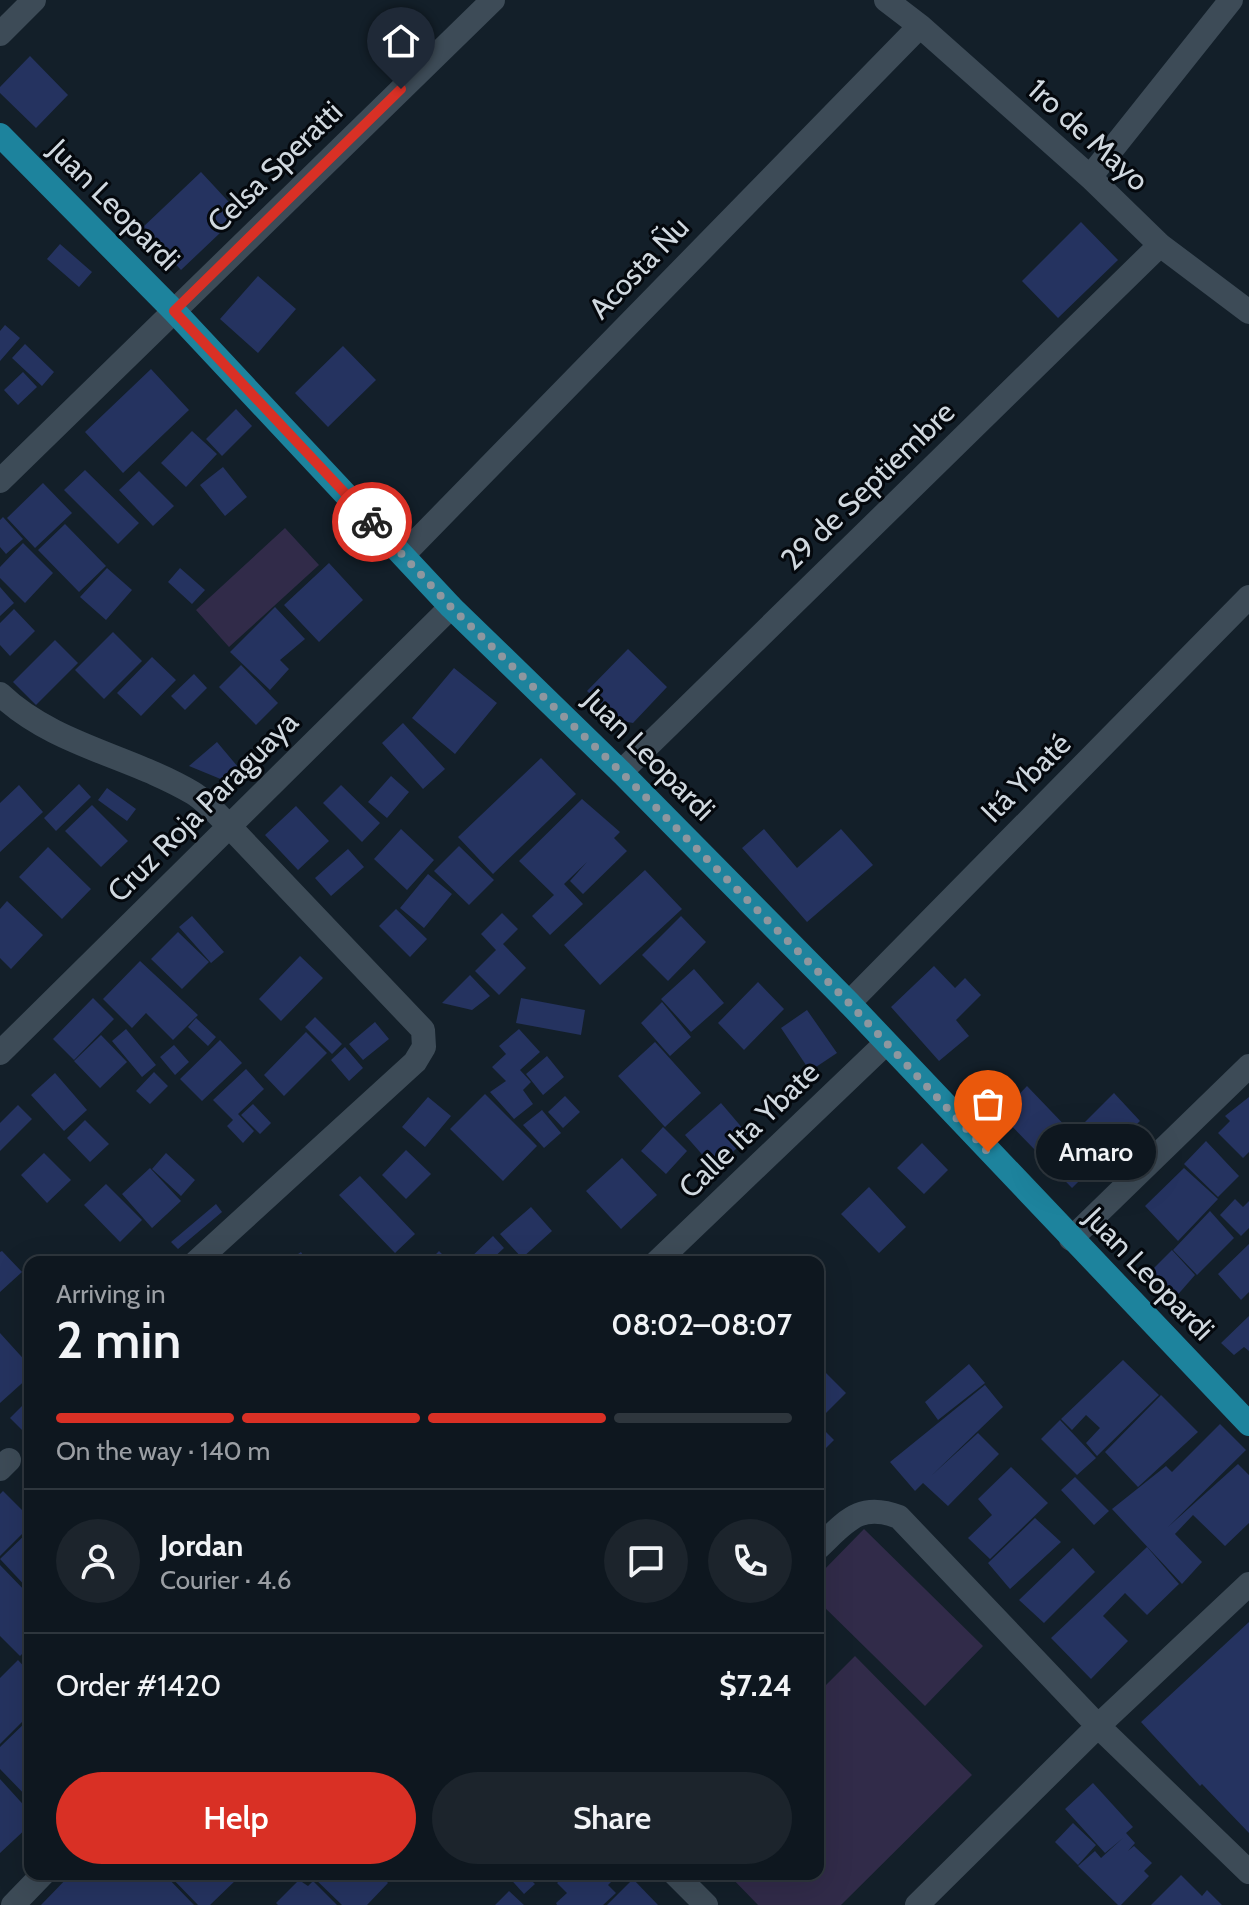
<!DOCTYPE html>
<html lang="en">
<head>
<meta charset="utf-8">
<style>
  body { margin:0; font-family:Cabin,sans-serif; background:#1c242c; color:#f1f3f6; height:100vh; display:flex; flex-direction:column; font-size:30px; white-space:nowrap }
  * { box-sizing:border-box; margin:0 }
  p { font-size:26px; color:#9b9fa4 }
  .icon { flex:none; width:44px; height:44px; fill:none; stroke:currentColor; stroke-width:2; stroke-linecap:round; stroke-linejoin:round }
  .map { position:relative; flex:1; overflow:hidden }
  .side { position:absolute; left:24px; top:1256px; width:800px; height:624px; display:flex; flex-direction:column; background:#0e171f; border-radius:16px; box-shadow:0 8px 32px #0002,0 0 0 2px #2e363d }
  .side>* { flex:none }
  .pin { position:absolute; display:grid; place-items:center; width:68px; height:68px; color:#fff; margin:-82px -34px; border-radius:50% 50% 50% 0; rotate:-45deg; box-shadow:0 0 8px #0007 }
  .pin .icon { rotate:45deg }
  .courier { position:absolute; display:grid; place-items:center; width:80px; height:80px; margin:-40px; border:6px solid #d93025; border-radius:50%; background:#fff; color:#222; box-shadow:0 2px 10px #0007 }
  .bubble { position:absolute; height:56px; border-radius:28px; background:#0e171f; box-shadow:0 8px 32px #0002,0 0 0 2px #2e363d; font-size:26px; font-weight:600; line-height:56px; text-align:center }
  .headline em { font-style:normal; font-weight:600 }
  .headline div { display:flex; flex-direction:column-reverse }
  .headline { display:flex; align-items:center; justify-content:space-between; height:136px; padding:0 32px }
  h1 { font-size:52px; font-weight:600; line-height:60px }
  .bar { display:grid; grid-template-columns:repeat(4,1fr); gap:12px 8px; align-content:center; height:96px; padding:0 32px }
  .bar i { height:10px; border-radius:6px; background:#2e363d }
  .bar .active { background:#d93025 }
  .bar p { grid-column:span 4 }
  .line { display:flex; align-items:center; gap:20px; padding:0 32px; border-top:2px solid #2e363d }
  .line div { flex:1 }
  .round { display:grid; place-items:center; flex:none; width:84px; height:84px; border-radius:42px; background:#1c242c }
  .button { display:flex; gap:16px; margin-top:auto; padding:16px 32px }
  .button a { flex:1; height:92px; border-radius:48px; background:#d93025; color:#fff; font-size:32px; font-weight:600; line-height:92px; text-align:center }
  .button a+a { background:#1c242c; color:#f1f3f6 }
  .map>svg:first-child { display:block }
  .green { fill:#312b49 }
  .building { fill:#253360 }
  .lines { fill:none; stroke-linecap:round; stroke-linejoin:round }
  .minor { stroke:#3d4b57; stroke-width:24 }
  .major { stroke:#1d839d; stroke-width:24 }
  .done { stroke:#8e979f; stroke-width:8; stroke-dasharray:0 14.4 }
  .route { stroke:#d93025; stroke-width:10 }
  .labels { text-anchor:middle; stroke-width:6; stroke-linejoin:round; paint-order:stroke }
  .street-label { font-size:30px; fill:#d0d8df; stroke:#04080d }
</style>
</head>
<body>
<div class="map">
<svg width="1249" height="1905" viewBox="0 0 1249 1905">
  <rect width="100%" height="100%" fill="#131f29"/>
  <!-- green -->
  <path class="green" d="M285,528L319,565L229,647L196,610Z
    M864,1529L983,1646L925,1706L818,1601V1576Z
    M855,1656L972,1775L841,1905H758L728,1874H818V1693Z"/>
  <!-- building -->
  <path class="building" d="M30,56L68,95L36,128L0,93V87Z
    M201,172L240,214L181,270L142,228Z
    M1081,222L1118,260L1058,318L1022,281Z
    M60,244L92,272L79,287L47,259Z
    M258,276L296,309L258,353L220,319Z
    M5,325L20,338L0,361V331Z
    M25,344L54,372L42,386L12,358Z
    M343,346L376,380L328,427L295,393Z
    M151,369L189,410L123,473L85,432Z
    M23,372L37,387L18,405L4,390Z
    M236,409L252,426L222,456L206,439Z
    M192,431L217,454L186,487L161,463Z
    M223,467L247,497L225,516L200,485Z
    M85,470L139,523L118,544L64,490Z
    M139,471L174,506L153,526L119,490Z
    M43,483L72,513L35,548L7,518Z
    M3,517L23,539L6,554L0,547V520Z
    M65,524L106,566L79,592L38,550Z
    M23,543L53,573L25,603L0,578V567Z
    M329,563L363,600L319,642L284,605Z
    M107,568L132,590L106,620L80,597Z
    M180,568L205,590L192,604L168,582Z
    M0,587L14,603L0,616Z
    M275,607L305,639L280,660L289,669L270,690L230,652Z
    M14,609L35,631L10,656L0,645V623Z
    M113,632L142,661L104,699L75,670Z
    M55,640L78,663L36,705L13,682Z
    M628,649L667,687L633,723L617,720L587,691Z
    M152,657L176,680L141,716L117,693Z
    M241,665L278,703L256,725L219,687Z
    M454,668L497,703L455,754L412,718Z
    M194,674L207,688L185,710L171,696Z
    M403,723L445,769L423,789L382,743Z
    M217,742L238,767L223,780L189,766Z
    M541,758L576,794L493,874L458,837Z
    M391,776L409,792L387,818L368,802Z
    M79,784L91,797L56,831L44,818Z
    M19,785L43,812L0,852V803Z
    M341,785L380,823L362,842L323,803Z
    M107,788L136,809L127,821L98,800Z
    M582,799L620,832L614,838L627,851L583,894L570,881L587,862L564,884L583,904L550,935L532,916L554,895L519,861Z
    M92,805L128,841L101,867L65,831Z
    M296,806L329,841L298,870L265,835Z
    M401,829L434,860L407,890L374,859Z
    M764,829L797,868L841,829L873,865L807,922L742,848Z
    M459,846L494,880L469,905L434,871Z
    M48,847L91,889L62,919L19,877Z
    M348,849L364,867L331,896L315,878Z
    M645,870L682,909L600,985L564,945Z
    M428,874L452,894L424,928L400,908Z
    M7,901L43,935L11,969L0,958V909Z
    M396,909L427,939L410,957L379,926Z
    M502,913L518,929L503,944L526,968L499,995L475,971L496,950L481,934Z
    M192,916L224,952L211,963L179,927Z
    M681,916L706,942L668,981L642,955Z
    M178,932L209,962L182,989L151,959Z
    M300,956L323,978L281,1021L259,999Z
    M140,961L198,1015L173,1040L146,1013L132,1028L103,999Z
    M934,966L955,988L965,978L981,995L956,1020L969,1036L939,1061L891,1007Z
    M694,969L724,1003L691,1032L661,999Z
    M470,975L490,996L472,1010L442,1003Z
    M758,982L784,1009L744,1050L718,1023Z
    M93,998L114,1019L74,1060L53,1039Z
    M521,998L585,1010L581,1035L516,1023Z
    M662,1002L691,1037L670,1056L641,1023Z
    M807,1010L837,1053L810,1071L781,1028Z
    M315,1017L342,1044L332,1054L305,1027Z
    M196,1018L216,1037L208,1046L188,1027Z
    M375,1022L389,1039L363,1060L349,1044Z
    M126,1029L156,1065L142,1077L112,1041Z
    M519,1029L540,1052L520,1070L531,1082L523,1090L533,1104L514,1119L490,1092L506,1081L492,1067L506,1054L499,1046Z
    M306,1032L327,1053L284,1096L264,1075Z
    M101,1035L127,1062L100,1088L74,1061Z
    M220,1040L242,1063L202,1101L180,1079Z
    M655,1042L701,1093L665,1127L618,1076Z
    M174,1045L189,1062L175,1075L160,1057Z
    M345,1047L363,1068L349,1081L331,1060Z
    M547,1056L564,1077L543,1095L526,1074Z
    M246,1069L264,1089L238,1114L254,1131L243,1143L227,1126L233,1120L213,1100Z
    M154,1072L168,1086L150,1104L136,1091Z
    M55,1073L87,1110L64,1131L31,1095Z
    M1027,1086L1073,1134L1114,1093L1140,1121L1072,1188L1000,1114Z
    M485,1094L537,1146L503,1181L450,1129Z
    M565,1096L580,1112L563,1128L548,1112Z
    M428,1097L451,1116L425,1147L402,1127Z
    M1249,1097V1152L1243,1158L1218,1133L1230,1121L1225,1116Z
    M721,1103L750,1137L714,1168L685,1135Z
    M253,1104L271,1123L260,1134L241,1115Z
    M18,1105L32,1119L0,1151V1123Z
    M542,1110L561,1133L544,1148L523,1125Z
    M85,1120L109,1144L90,1162L67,1138Z
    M663,1127L687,1151L666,1174L641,1151Z
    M1206,1141L1239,1176L1218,1197L1184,1164Z
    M922,1143L948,1170L924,1194L897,1168Z
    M406,1150L431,1174L406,1199L382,1175Z
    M44,1153L71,1180L47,1203L21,1175Z
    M166,1153L195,1180L181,1196L152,1169Z
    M622,1158L657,1195L621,1229L586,1191Z
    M150,1168L181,1201L152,1228L122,1194Z
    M1184,1168L1218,1199L1178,1241L1145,1206Z
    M360,1176L415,1234L395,1253L339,1195Z
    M106,1184L142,1220L120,1242L84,1205Z
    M869,1187L906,1227L879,1253L841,1214Z
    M1235,1199L1243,1207L1249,1201V1228L1241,1236L1220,1215Z
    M216,1204L222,1212L178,1249L171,1242Z
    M531,1207L552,1231L522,1258L500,1234Z
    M1210,1211L1234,1238L1197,1275L1173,1250Z
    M493,1236L504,1248L489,1262H466Z
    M1249,1244V1292L1241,1300L1218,1274Z
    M1172,1250L1195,1275L1174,1299L1150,1272Z
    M2,1251L22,1272L0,1292V1252Z
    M439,1251L450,1262H428Z
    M301,1252L307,1262H286Z
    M1249,1316V1351L1244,1347L1234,1355L1221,1343Z
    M0,1333L30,1366V1376L0,1403Z
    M1123,1360L1159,1395L1097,1456L1086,1443L1100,1428L1086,1415L1072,1430L1061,1419Z
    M969,1364L985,1383L938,1420L925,1402Z
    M818,1365L846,1393L823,1416L818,1411Z
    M985,1385L1003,1407L931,1476L978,1433L999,1454L948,1506L923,1483L915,1491L890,1462Z
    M1161,1395L1198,1432L1138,1487L1105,1452Z
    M30,1398V1438L10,1418Z
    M1060,1420L1096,1458L1077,1475L1041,1439Z
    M818,1424L834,1440L818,1456Z
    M1220,1424L1246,1450L1168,1527L1238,1464L1249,1475V1523L1225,1546L1193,1515L1175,1534L1202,1562L1182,1584L1112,1509L1166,1466L1172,1472Z
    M1011,1467L1048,1503L990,1559L968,1538L992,1515L978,1499Z
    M1075,1477L1109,1511L1094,1525L1061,1490Z
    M3,1491L30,1518V1526L0,1556V1494Z
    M1035,1518L1061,1542L1010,1589L988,1563Z
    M30,1530V1591L0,1559Z
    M1147,1547L1179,1584L1147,1615L1125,1593L1103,1616L1128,1641L1091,1679L1051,1638Z
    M1073,1548L1095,1572L1044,1623L1019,1600Z
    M0,1565L30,1596V1646L20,1656L0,1636Z
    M1249,1622V1833L1202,1784L1200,1786L1141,1722Z
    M18,1660L30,1673V1714L0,1744V1678Z
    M30,1718V1800L0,1769V1747Z
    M0,1779L30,1812V1825L0,1853Z
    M1093,1783L1133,1827L1126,1833L1135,1843L1128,1851L1134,1846L1152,1863L1144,1871L1149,1876L1121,1905H1118L1078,1866L1095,1851L1101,1858L1123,1838L1105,1853L1065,1809Z
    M1073,1823L1096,1845L1078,1865L1055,1842Z
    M71,1874H164L194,1905H41Z
    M168,1874H234L238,1878L210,1905H198Z
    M310,1874H380L388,1883L367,1905H342Z
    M506,1874H535L530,1879L535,1884L524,1894Z
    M566,1874H607L613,1880L608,1885L616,1893L603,1905H557L556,1903L567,1893L557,1883Z
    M1181,1875L1202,1896L1207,1890L1222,1905H1151Z
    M633,1879L658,1905H607Z
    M299,1880L308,1886L313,1881L337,1905H278L276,1903Z
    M509,1891L524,1905H495Z"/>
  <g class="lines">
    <!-- minor -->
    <path class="minor" d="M886,0L920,26L1090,177L1160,245L1249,312
      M0,34L34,0
      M1090,177L1231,0
      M0,481L493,0
      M403,555L920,26
      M0,694C53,745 131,756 193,793C206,801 218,815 229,826L423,1030L424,1047L415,1062L196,1262
      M621,772L1160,245
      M849,1003L1249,597
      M0,1053L451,607
      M1071,1239L1249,1066
      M657,1262L885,1044
      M0,1469L9,1460
      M818,1548C845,1523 859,1501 899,1517L1098,1726L1249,1872
      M675,1874L706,1905
      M13,1905L43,1874
      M917,1905L1098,1726L1249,1584"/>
    <!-- major -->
    <path class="major" d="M0,135L174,311L451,607L621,772L849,1003L1249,1424"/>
  </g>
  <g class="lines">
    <!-- done -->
    <path class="done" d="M372,522L451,607L621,772L849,1003L988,1152"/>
    <!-- route -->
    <path class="route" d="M372,522L174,311L401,89"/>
  </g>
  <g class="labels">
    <!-- street labels -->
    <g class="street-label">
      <text transform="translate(1088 135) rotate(42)" y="10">1ro de Mayo</text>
      <text transform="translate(275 167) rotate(-44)" y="10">Celsa Speratti</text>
      <text transform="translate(114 205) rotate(45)" y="10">Juan Leopardi</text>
      <text transform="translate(639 268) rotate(-46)" y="10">Acosta Ñu</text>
      <text transform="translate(868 486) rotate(-44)" y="10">29 de Septiembre</text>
      <text transform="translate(649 755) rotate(45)" y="10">Juan Leopardi</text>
      <text transform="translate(1026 778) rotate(-45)" y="10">Itá Ybaté</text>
      <text transform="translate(203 807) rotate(-45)" y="10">Cruz Roja Paraguaya</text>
      <text transform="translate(749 1130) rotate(-44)" y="10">Calle Ita Ybate</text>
      <text transform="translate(1149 1274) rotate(46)" y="10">Juan Leopardi</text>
    </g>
  </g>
</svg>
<div class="pin" style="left:988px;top:1152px;background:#ea580c"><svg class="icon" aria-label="bag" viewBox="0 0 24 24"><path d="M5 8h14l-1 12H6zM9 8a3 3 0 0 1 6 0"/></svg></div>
<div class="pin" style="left:401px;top:89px;background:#1f2937"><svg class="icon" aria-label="home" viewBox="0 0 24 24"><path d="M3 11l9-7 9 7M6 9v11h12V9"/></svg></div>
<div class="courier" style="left:372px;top:522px"><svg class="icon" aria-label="bike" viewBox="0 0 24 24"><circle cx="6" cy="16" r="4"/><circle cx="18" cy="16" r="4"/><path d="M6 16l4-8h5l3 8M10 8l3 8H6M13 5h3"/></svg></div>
<div class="bubble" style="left:1036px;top:1124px;width:120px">Amaro</div>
<section class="side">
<div class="headline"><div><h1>2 min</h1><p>Arriving in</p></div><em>08:02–08:07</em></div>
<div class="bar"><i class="active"></i><i class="active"></i><i class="active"></i><i></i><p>On the way · 140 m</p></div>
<div class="line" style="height:144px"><a class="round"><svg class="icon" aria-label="person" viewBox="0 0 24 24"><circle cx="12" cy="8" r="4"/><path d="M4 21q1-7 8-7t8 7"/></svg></a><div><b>Jordan</b><p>Courier · 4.6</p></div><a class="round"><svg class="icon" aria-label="chat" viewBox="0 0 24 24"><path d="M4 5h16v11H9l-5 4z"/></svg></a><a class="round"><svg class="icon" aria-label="phone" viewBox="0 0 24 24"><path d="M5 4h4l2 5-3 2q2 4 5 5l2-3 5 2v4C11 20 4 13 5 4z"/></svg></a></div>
<div class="line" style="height:104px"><div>Order #1420</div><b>$7.24</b></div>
<div class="button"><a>Help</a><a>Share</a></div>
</section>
</div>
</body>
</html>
